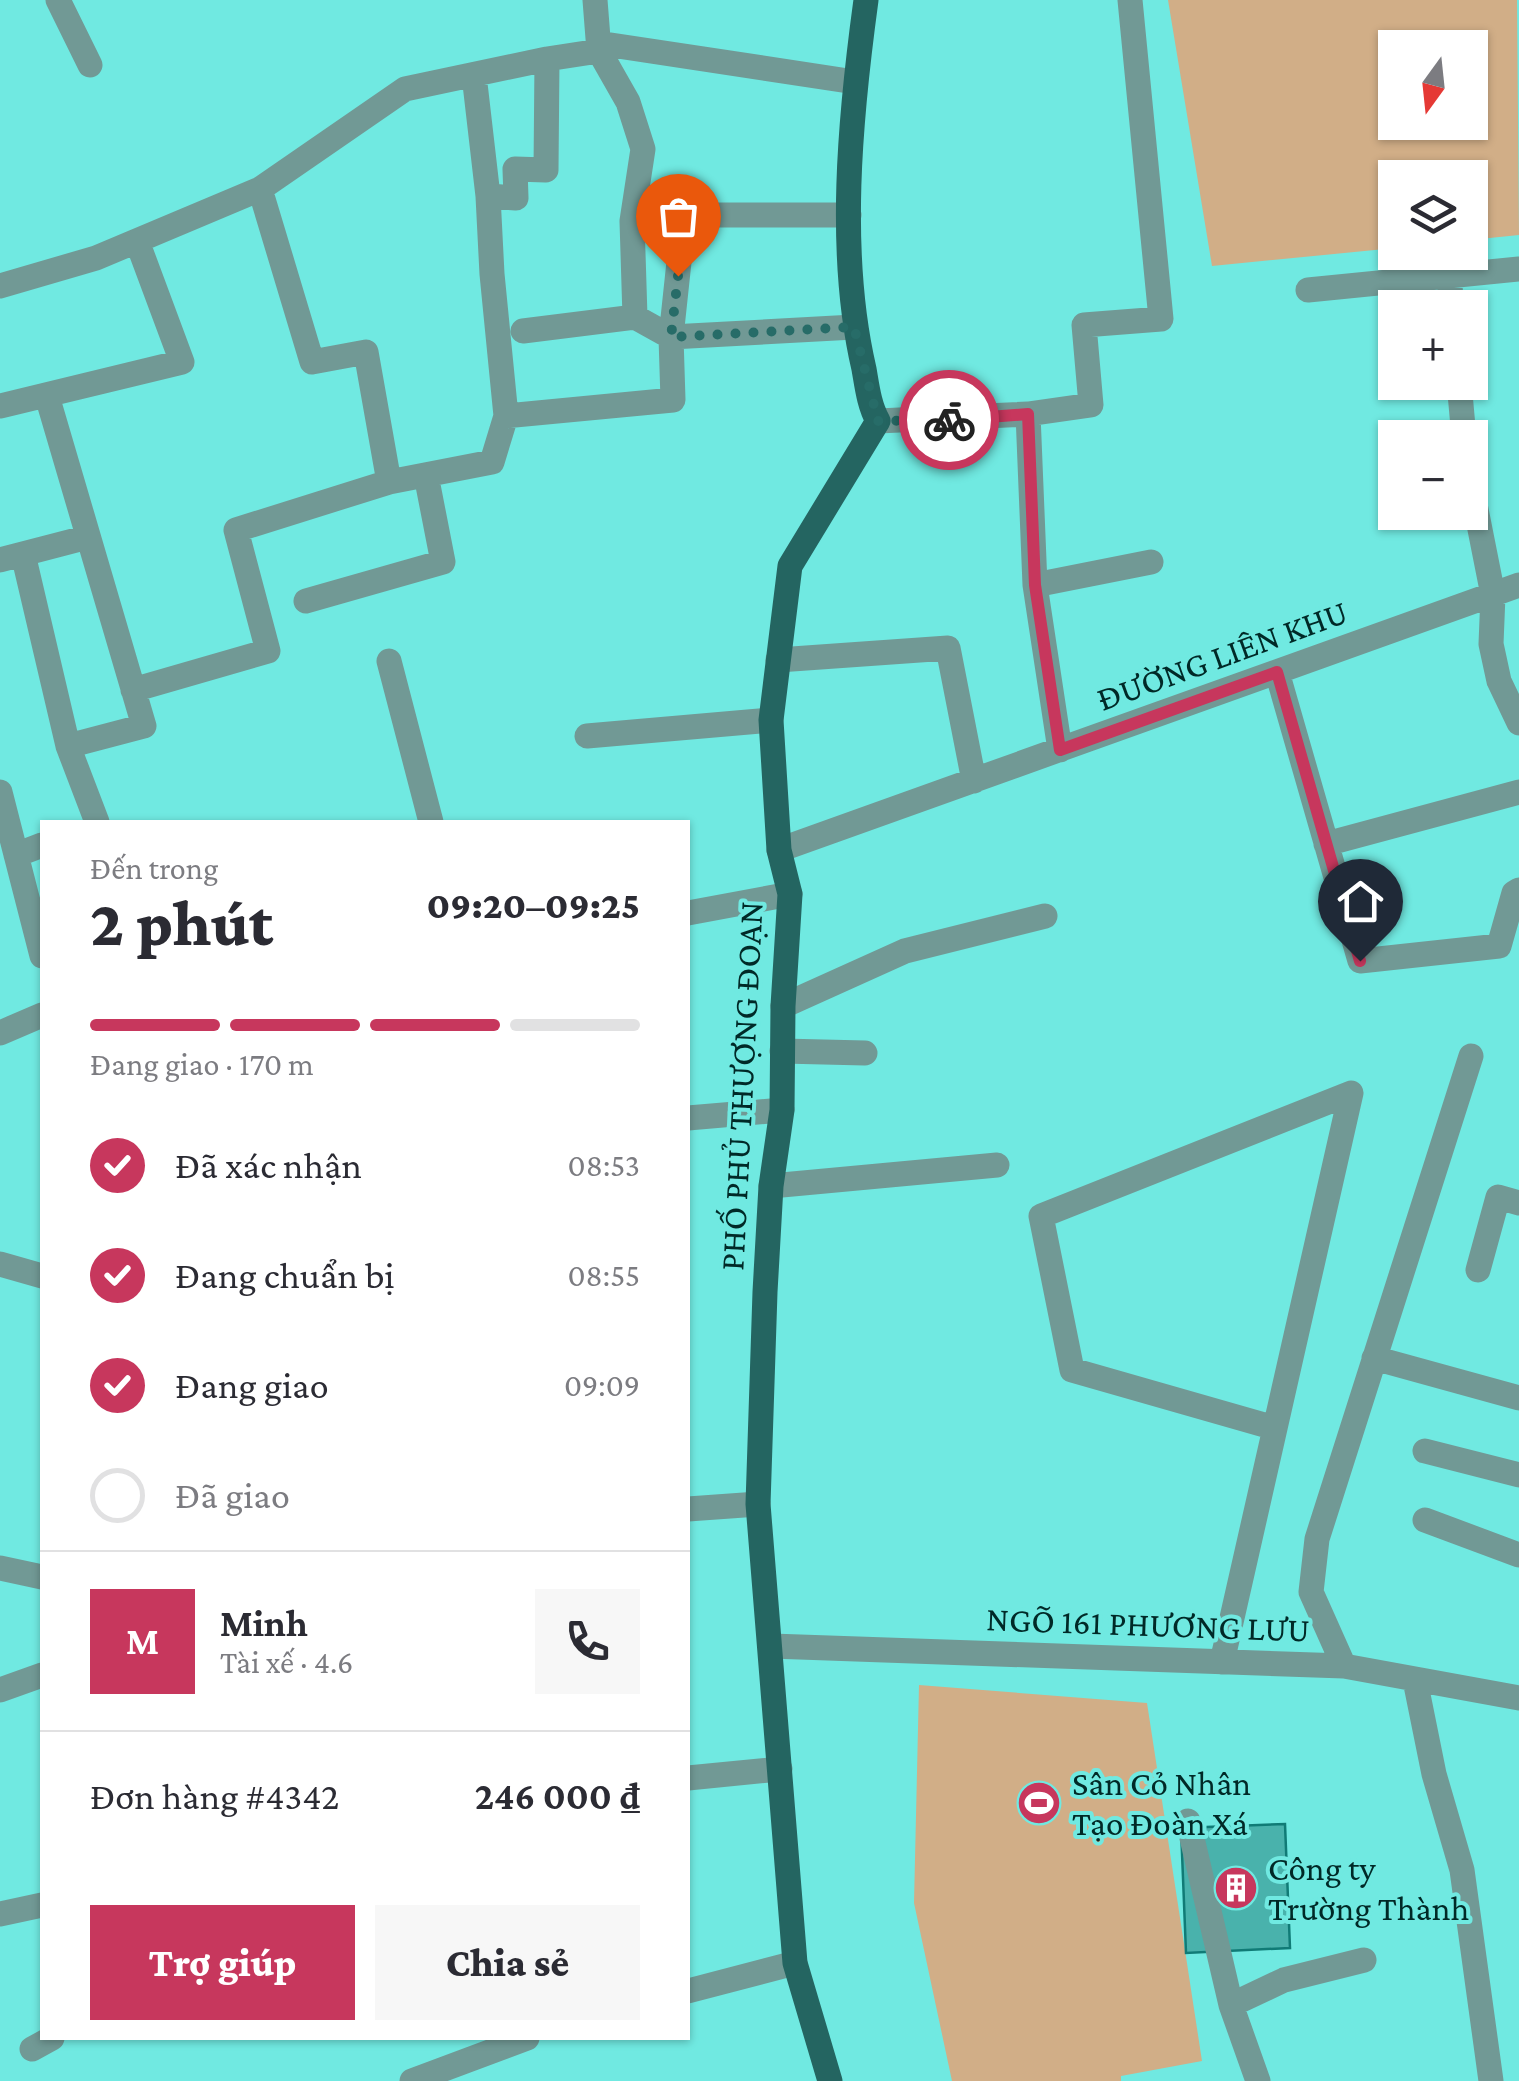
<!DOCTYPE html>
<html lang="vi">
<head>
<meta charset="utf-8">
<style>
  body { margin:0; font-family:"Crimson Pro",serif; background:#f7f7f7; color:#2b2b33; height:100vh; display:flex; flex-direction:column; font-size:38px; white-space:nowrap }
  * { box-sizing:border-box; margin:0 }
  p { font-size:32px; color:#7c7c81 }
  .icon { flex:none; width:55px; height:55px; fill:none; stroke:currentColor; stroke-width:2; stroke-linecap:round; stroke-linejoin:round }
  .map { position:relative; flex:1; overflow:hidden }
  .panel { position:absolute; left:40px; top:820px; width:650px; height:1220px; display:flex; flex-direction:column; background:#fff; border-radius:0px; box-shadow:0 2px 8px #0004 }
  .panel>* { flex:none }
  .needle { width:65px; rotate:195deg }
  .buttons { position:absolute; left:1378px; top:30px; display:grid; gap:20px }
  .buttons a { display:grid; place-items:center; width:110px; height:110px; border-radius:0px; background:#fff; box-shadow:0 2px 8px #0004; font-size:50px }
  .pin { position:absolute; display:grid; place-items:center; width:85px; height:85px; color:#fff; margin:-102px -42px; border-radius:50% 50% 50% 0; rotate:-45deg; box-shadow:0 0 10px #0007 }
  .pin .icon { rotate:45deg }
  .courier { position:absolute; display:grid; place-items:center; width:100px; height:100px; margin:-50px; border:8px solid #c7375d; border-radius:50%; background:#fff; color:#222; box-shadow:0 2px 12px #0007 }
  .summary em { font-style:normal; font-weight:800 }
  .summary div { display:flex; flex-direction:column-reverse }
  .summary { display:flex; align-items:center; justify-content:space-between; height:170px; padding:0 50px }
  h1 { font-size:65px; font-weight:800; line-height:75px }
  .bar { display:grid; grid-template-columns:repeat(4,1fr); gap:15px 10px; align-content:center; height:120px; padding:0 50px }
  .bar i { height:12px; border-radius:8px; background:#e1e1e2 }
  .bar .selected { background:#c7375d }
  .bar p { grid-column:span 4 }
  .line { display:flex; align-items:center; gap:25px; padding:0 50px; border-top:2px solid #e1e1e2 }
  .line div { flex:1 }
  .round { display:grid; place-items:center; flex:none; width:105px; height:105px; border-radius:0px; background:#f7f7f7 }
  ol { padding:0 50px; list-style:none }
  li { display:flex; align-items:center; gap:30px; height:110px }
  li p { margin-inline-start:auto }
  li .icon { padding:10px; border-radius:50%; background:#c7375d; color:#fff; stroke-width:4 }
  li:last-child { color:#7c7c81 }
  li i { width:55px; height:55px; border:5px solid #e1e1e2; border-radius:50% }
  .button { display:flex; gap:20px; margin-top:auto; padding:20px 50px }
  .button a { flex:1; height:115px; border-radius:0px; background:#c7375d; color:#fff; font-size:40px; font-weight:800; line-height:115px; text-align:center }
  .button a+a { background:#f7f7f7; color:#2b2b33 }
  .map>svg:first-child { display:block }
  .green { fill:#d1ae87; fill-rule:evenodd }
  .building { fill:#49b2ac; stroke:#107b76; stroke-width:2.5 }
  .lines { fill:none; stroke-linecap:round; stroke-linejoin:round }
  .minor { stroke:#719995; stroke-width:25 }
  .major { stroke:#246561; stroke-width:25 }
  .done { stroke:#276c68; stroke-width:10; stroke-dasharray:0 18 }
  .route { stroke:#c7375d; stroke-width:12 }
  .labels { text-anchor:middle; stroke-width:8; stroke-linejoin:round; paint-order:stroke }
  .street-label { font-size:35px; fill:#002927; stroke:#70e9e1 }
  .poi-label { font-size:35px; fill:#002927; stroke:#70e9e1; text-anchor:start }
</style>
</head>
<body>
<div class="map">
<svg width="1519" height="2081" viewBox="0 0 1519 2081">
  <rect width="100%" height="100%" fill="#70e9e1"/>
  <!-- green -->
  <path class="green" d="M1168,0H1517L1519,235L1470,240V178H1395V248L1212,266ZM1395,48H1470V122H1395Z
    M919,1685L1147,1703L1202,2061L1121,2076V2081H952L914,1903Z"/>
  <!-- building -->
  <path class="building" d="M1285,1824L1290,1948L1186,1953L1181,1828Z"/>
  <g class="lines">
    <!-- minor -->
    <path class="minor" d="M58,0L90,65
      M595,0L599,51L628,102L643,149L632,221L635,317
      M260,189L312,362L366,352L389,482
      M488,196L516,198L515,169L546,170L547,59
      M1449,276L1452,308
      M0,286L96,258L260,189L405,89L547,59L599,51L611,45L855,82
      M1308,290L1519,269
      M523,331L635,317L671,337L854,327
      M1459,382L1464,438
      M47,396L144,726L68,746L97,822
      M0,406L182,362L137,241
      M1028,414L1091,405L1084,325L1161,319L1130,0
      M506,416L673,400L671,337L684,215H849
      M878,421L1028,414L1035,585L1151,562
      M1470,479L1493,595L1491,644L1499,681L1519,723
      M23,554L68,746
      M0,560L88,537
      M1035,585L1060,750
      M306,601L443,562L426,475
      M778,660L948,648L974,781
      M389,661L431,822
      M1277,672L1360,961L1499,946L1514,893L1519,890
      M133,690L268,651L236,530L389,482L492,462L506,416L492,274L488,196L474,75
      M587,736L771,720
      M0,792L42,956
      M1326,844L1519,792
      M779,850L1519,585
      M16,855L42,845
      M688,913L790,894
      M783,1006L905,951L1045,916
      M0,1033L42,1015
      M782,1051L865,1053
      M688,1118L782,1110
      M771,1186L997,1165
      M0,1264L42,1276
      M1478,1270L1498,1197L1519,1203
      M1374,1358L1519,1398
      M1425,1451L1519,1475
      M688,1509L758,1504
      M1425,1520L1519,1555
      M0,1568L42,1577
      M771,1646L1344,1666L1519,1698
      M1222,1662L1351,1093L1041,1216L1072,1370L1275,1428
      M1344,1666L1311,1592L1317,1539L1471,1056
      M1415,1680L1434,1774L1462,1870L1491,2081
      M0,1690L42,1675
      M688,1778L780,1769
      M1188,1821L1231,2005L1258,2081
      M0,1914L42,1905
      M688,1991L795,1963
      M1231,2005L1284,1980L1364,1960
      M32,2049L52,2038
      M412,2081L527,2038"/>
    <!-- major -->
    <path class="major" d="M830,2081L795,1963L758,1504L765,1292L771,1186L782,1110L783,1006L790,894L779,850L771,720L790,566L878,421C869,405 867,386 864,369C837,253 850,117 866,0"/>
  </g>
  <g class="lines">
    <!-- done -->
    <path class="done" d="M678,276L671,337L854,327L878,421L949,420"/>
    <!-- route -->
    <path class="route" d="M949,420L1028,414L1035,585L1060,750L1277,672L1360,961"/>
  </g>
  <!-- icons -->
  <defs>
    <g id="stadium-disc" transform="scale(2.25)"><circle r="9.5" fill="#c7375d" stroke="#70e9e1"/><path d="M0-5a6.5 5 0 1 0 0 10a6.5 5 0 1 0 0-10ZM-3.5-1.8h7v3.6h-7Z" fill="#fff"/></g>
    <g id="building-disc" transform="scale(2.25)"><circle r="9.5" fill="#c7375d" stroke="#70e9e1"/><path d="M-4-6H4V6H1V3H-1V6H-4ZM-2.5-4.3h1.7v1.8h-1.7ZM.8-4.3h1.7v1.8H.8ZM-2.5-1h1.7V.8h-1.7ZM.8-1h1.7V.8H.8Z" fill="#fff"/></g>
  </defs>
  <g fill-rule="evenodd">
    <use href="#stadium-disc" x="1039" y="1803"/>
    <use href="#building-disc" x="1236" y="1888"/>
  </g>
  <g class="labels">
    <!-- street labels -->
    <g class="street-label">
      <text transform="translate(1222 655) rotate(-20)" y="12">ĐƯỜNG LIÊN KHU</text>
      <text transform="translate(741 1086) rotate(-87)" y="12">PHỐ PHỦ THƯỢNG ĐOẠN</text>
      <text transform="translate(1148 1624) rotate(2)" y="12">NGÕ 161 PHƯƠNG LƯU</text>
    </g>
    <!-- poi labels -->
    <g class="poi-label">
      <text x="1072" y="1795">Sân Cỏ Nhân<tspan x="1072" dy="40">Tạo Đoàn Xá</tspan></text>
      <text x="1268" y="1880">Công ty<tspan x="1268" dy="40">Trường Thành</tspan></text>
    </g>
  </g>
</svg>
<div class="buttons">
<a><svg class="needle" viewBox="-14 -14 28 28"><path d="M0-13l5 13h-10z" fill="#e53935"/><path d="M0 13l5-13h-10z" fill="#7c7c81"/></svg></a>
<a><svg class="icon" aria-label="layers" viewBox="0 0 24 24"><path d="M12 4l9 5-9 5-9-5zM3 14l9 5 9-5"/></svg></a>
<a>+</a>
<a>−</a>
</div>
<div class="pin" style="left:678px;top:276px;background:#ea580c"><svg class="icon" aria-label="bag" viewBox="0 0 24 24"><path d="M5 8h14l-1 12H6zM9 8a3 3 0 0 1 6 0"/></svg></div>
<div class="pin" style="left:1360px;top:961px;background:#1f2937"><svg class="icon" aria-label="home" viewBox="0 0 24 24"><path d="M3 11l9-7 9 7M6 9v11h12V9"/></svg></div>
<div class="courier" style="left:949px;top:420px"><svg class="icon" aria-label="bike" viewBox="0 0 24 24"><circle cx="6" cy="16" r="4"/><circle cx="18" cy="16" r="4"/><path d="M6 16l4-8h5l3 8M10 8l3 8H6M13 5h3"/></svg></div>
<section class="panel">
<div class="summary"><div><h1>2 phút</h1><p>Đến trong</p></div><em>09:20–09:25</em></div>
<div class="bar"><i class="selected"></i><i class="selected"></i><i class="selected"></i><i></i><p>Đang giao · 170 m</p></div>
<ol>
<li><svg class="icon" aria-label="check" viewBox="0 0 24 24"><path d="M5 12l5 5 9-10"/></svg>Đã xác nhận<p>08:53</p></li>
<li><svg class="icon" aria-label="check" viewBox="0 0 24 24"><path d="M5 12l5 5 9-10"/></svg>Đang chuẩn bị<p>08:55</p></li>
<li><svg class="icon" aria-label="check" viewBox="0 0 24 24"><path d="M5 12l5 5 9-10"/></svg>Đang giao<p>09:09</p></li>
<li><i></i>Đã giao</li>
</ol>
<div class="line" style="height:180px"><b class="round" style="background:#c7375d;color:#fff">M</b><div><b>Minh</b><p>Tài xế · 4.6</p></div><a class="round"><svg class="icon" aria-label="phone" viewBox="0 0 24 24"><path d="M5 4h4l2 5-3 2q2 4 5 5l2-3 5 2v4C11 20 4 13 5 4z"/></svg></a></div>
<div class="line" style="height:130px"><div>Đơn hàng #4342</div><b>246 000 ₫</b></div>
<div class="button"><a>Trợ giúp</a><a>Chia sẻ</a></div>
</section>
</div>
</body>
</html>
